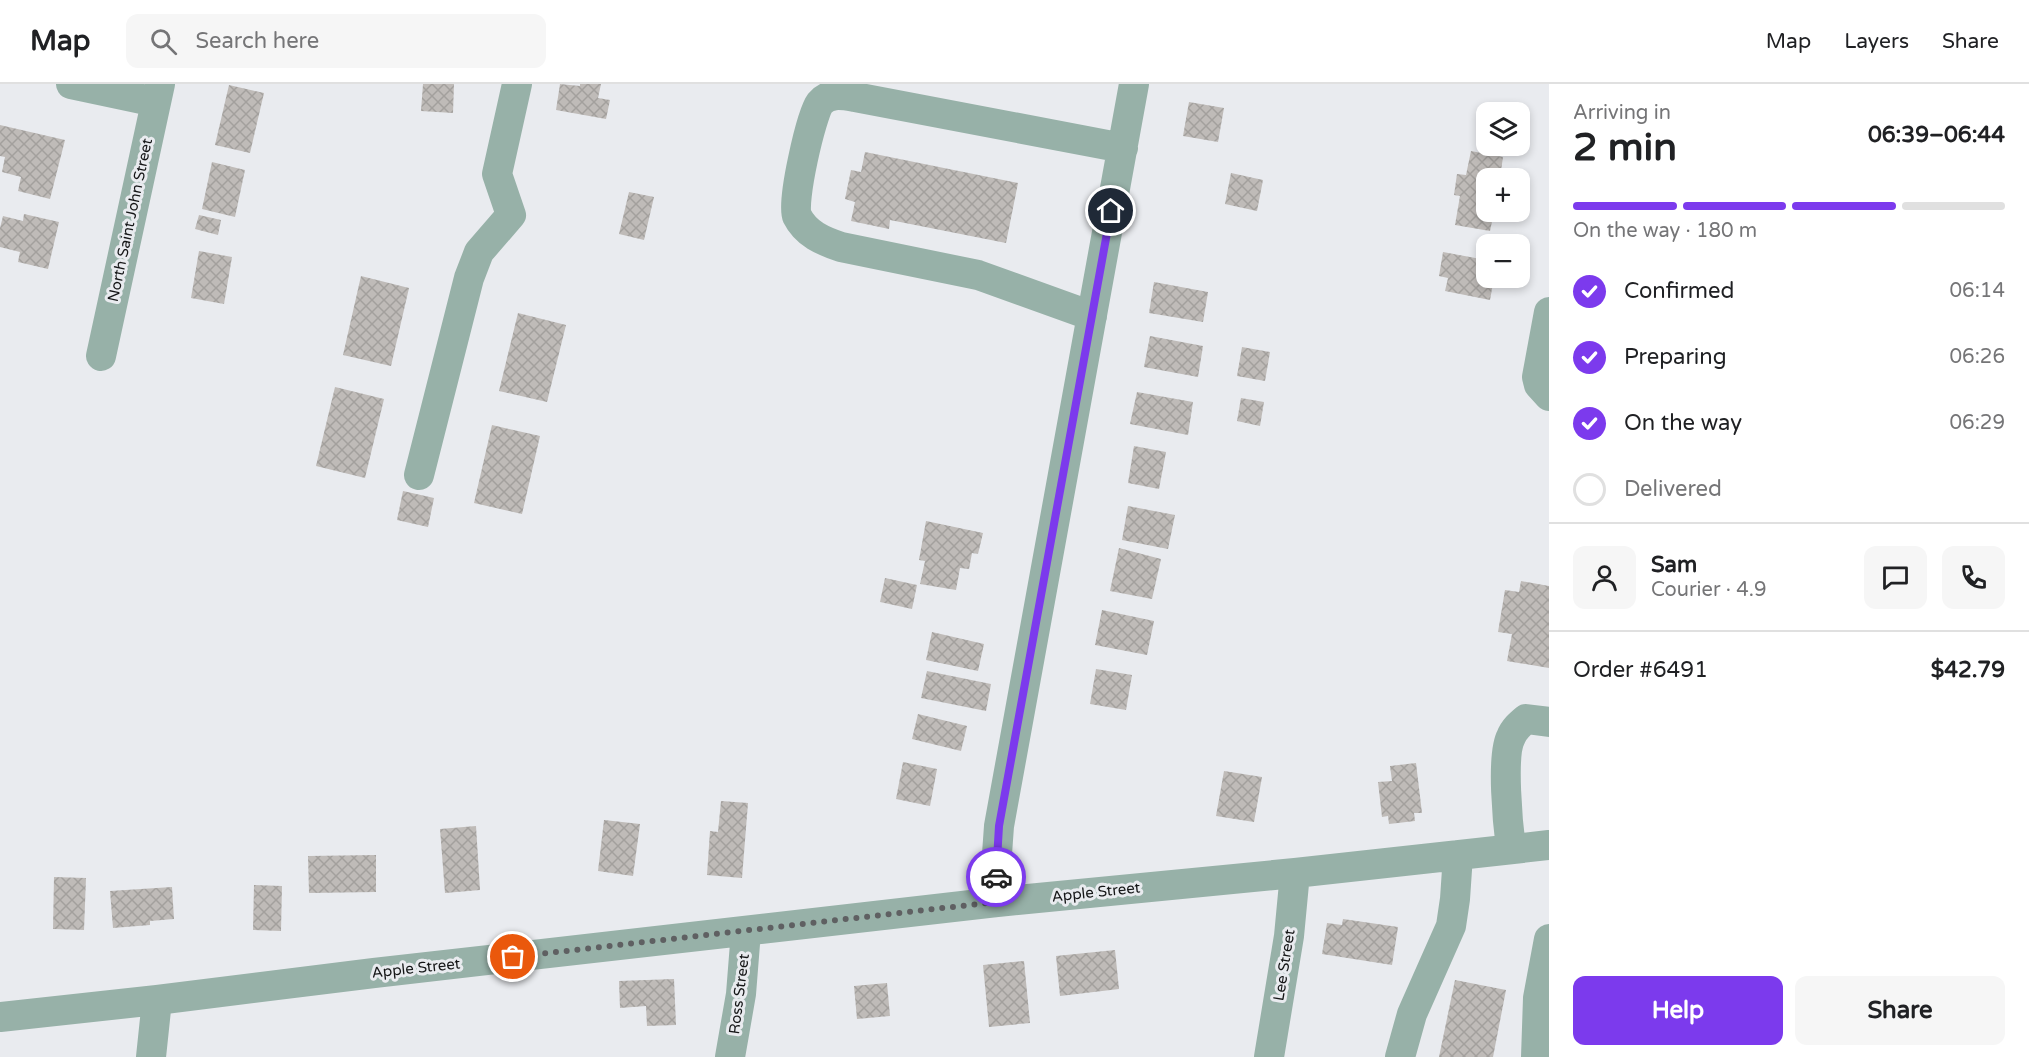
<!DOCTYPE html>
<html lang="en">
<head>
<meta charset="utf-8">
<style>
  body { margin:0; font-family:"Varela Round",sans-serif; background:#f6f6f6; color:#202124; height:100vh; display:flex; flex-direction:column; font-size:22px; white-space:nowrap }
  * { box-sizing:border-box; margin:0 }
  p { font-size:20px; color:#757577 }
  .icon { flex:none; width:33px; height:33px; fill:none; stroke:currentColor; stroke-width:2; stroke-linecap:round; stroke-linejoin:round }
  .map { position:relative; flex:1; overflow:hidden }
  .side { display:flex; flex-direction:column; background:#fff; width:480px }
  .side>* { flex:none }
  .fabs { position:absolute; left:1476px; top:18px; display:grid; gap:12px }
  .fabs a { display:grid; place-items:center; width:54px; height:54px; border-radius:12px; background:#fff; box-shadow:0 3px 9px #0003; font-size:30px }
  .pin { position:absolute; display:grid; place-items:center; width:51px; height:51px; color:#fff; margin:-26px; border:3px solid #fff; border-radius:50%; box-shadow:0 2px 6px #0007 }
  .courier { position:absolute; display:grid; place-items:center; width:60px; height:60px; margin:-30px; border:4px solid #7c3aed; border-radius:50%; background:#fff; color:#222; box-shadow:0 2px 8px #0007 }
  .overview em { font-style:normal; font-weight:700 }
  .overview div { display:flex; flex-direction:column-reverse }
  .overview { display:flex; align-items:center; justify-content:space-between; height:102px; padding:0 24px }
  h1 { font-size:39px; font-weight:700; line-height:45px }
  .bar { display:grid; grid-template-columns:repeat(4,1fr); gap:9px 6px; align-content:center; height:72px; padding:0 24px }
  .bar i { height:8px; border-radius:4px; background:#e0e0e0 }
  .bar .on { background:#7c3aed }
  .bar p { grid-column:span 4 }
  .line { display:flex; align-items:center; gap:15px; padding:0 24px; border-top:2px solid #e0e0e0 }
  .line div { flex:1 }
  .round { display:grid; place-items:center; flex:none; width:63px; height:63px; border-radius:12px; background:#f6f6f6 }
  ol { padding:0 24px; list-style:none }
  li { display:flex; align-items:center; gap:18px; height:66px }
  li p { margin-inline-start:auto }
  li .icon { padding:6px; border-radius:50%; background:#7c3aed; color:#fff; stroke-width:4 }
  li:last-child { color:#757577 }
  li i { width:33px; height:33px; border:3px solid #e0e0e0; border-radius:50% }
  .button { display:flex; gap:12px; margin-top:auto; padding:12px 24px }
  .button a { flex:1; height:69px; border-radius:12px; background:#7c3aed; color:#fff; font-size:24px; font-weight:700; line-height:69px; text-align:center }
  .button a+a { background:#f6f6f6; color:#202124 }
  header { display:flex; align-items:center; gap:36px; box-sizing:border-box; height:84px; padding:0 30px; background:#fff; border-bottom:2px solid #e0e0e0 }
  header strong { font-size:28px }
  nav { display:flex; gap:33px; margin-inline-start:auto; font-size:21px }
  .search { width:420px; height:54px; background:#f6f6f6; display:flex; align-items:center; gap:15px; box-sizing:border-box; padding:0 21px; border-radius:12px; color:#757577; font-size:22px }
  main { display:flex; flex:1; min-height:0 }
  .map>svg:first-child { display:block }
  .building { fill:url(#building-cross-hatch) }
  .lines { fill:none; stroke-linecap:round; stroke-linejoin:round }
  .minor { stroke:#97b1a8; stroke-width:30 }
  .done { stroke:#5f6062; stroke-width:6; stroke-dasharray:0 10.8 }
  .route { stroke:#7c3aed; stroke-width:8 }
  .labels { text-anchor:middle; stroke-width:6; stroke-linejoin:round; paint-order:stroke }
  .street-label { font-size:15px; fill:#141516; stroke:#e9ebef }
</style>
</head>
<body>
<header>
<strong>Map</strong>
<div class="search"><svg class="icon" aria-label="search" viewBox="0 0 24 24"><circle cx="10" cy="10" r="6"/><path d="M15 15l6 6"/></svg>Search here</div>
<nav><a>Map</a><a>Layers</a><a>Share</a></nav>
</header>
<main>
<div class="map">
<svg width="1549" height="973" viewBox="0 0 1549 973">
  <defs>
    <pattern id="building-cross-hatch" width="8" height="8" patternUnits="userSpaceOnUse" patternTransform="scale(1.5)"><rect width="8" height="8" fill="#bfbbb8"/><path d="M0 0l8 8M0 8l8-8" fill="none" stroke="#a3a09d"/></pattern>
  </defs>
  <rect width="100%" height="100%" fill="#e9ebef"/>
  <!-- building -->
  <path class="building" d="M423,0H454L453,29L421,27Z
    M560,0L580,2V0H601L598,14L610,16L606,35L556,26Z
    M229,1L264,9L250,69L215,61Z
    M1189,18L1224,24L1218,58L1183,52Z
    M0,41L65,56L50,115L18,107L21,93L2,88L5,73L0,72Z
    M1471,67L1503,73L1500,94H1486V128H1494L1490,147L1455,141L1460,112L1454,111L1457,90L1466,91Z
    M865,68L1018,99L1006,159L890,136L889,145L851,137L855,118L845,115L851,86L861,88Z
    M212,78L245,86L235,133L202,125Z
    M1231,89L1263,96L1257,127L1225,120Z
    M629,108L654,113L644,156L619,150Z
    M24,130L59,138L48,185L18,178L20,168L0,163V144L3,132L23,137Z
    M199,131L221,136L218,151L195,145Z
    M199,167L232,173L224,220L191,214Z
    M1443,168L1486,176V194H1494L1490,216L1445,207L1448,194L1439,192Z
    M361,192L409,204L391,282L343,271Z
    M1154,198L1208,208L1203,238L1149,229Z
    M518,229L566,241L547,318L499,307Z
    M1150,252L1203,262L1198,293L1144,283Z
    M1242,263L1270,268L1265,297L1237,292Z
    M335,303L384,315L365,394L316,382Z
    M1137,308L1193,318L1188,351L1130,340Z
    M1241,314L1264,318L1260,342L1237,337Z
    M492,341L540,352L522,430L474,419Z
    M1134,362L1166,368L1159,405L1128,399Z
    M403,407L434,414L428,443L397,436Z
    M1128,422L1175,431L1168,465L1122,456Z
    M926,437L983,449L978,470L972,469L969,485L960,484L956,506L920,500L925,477L919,476Z
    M1119,464L1161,475L1152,515L1110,507Z
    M885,494L917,501L912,525L880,518Z
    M1521,497L1549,502V584L1507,577L1512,550L1498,548L1505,506L1519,508Z
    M1102,526L1154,537L1147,571L1095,561Z
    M932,548L984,560L978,587L926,576Z
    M1096,585L1132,591L1126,626L1090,620Z
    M927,587L991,600L986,627L921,614Z
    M918,630L967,642L961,667L912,655Z
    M903,678L937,685L930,722L896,715Z
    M1416,679L1422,729H1414L1415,737L1389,740L1388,732L1382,733L1378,698L1392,697L1390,682Z
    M1224,687L1262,693L1254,738L1216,732Z
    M721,717L748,719L742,794L707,791L710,747L718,748Z
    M604,736L640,740L633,792L598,787Z
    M476,742L480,806L445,809L440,745Z
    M376,771V808L309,809L308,772Z
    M54,793L86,794L84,846L53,845Z
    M254,801L282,802L281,847L253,846Z
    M172,803L174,835L150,837V841L113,844L110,807Z
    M1343,835L1398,843L1392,881L1322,870L1327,839L1342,841Z
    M1115,866L1119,905L1060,912L1056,872Z
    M1024,877L1030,939L989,943L983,881Z
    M674,895L676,941L647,942L646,922L620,924L619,897Z
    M1455,896L1506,906L1493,973H1439Z
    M887,899L890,932L857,935L854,902Z"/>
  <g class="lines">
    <!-- minor -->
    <path class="minor" d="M71,0L156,18
      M1549,228L1537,293L1539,301L1549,312
      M1092,232L978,191L841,163C823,157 806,150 797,132C791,120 811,31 820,19C829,8 843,11 855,13L1123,64
      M101,272L160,0
      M419,391L469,194L479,168L511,131L497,90L517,0
      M1511,765C1508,742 1501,671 1511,653C1514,645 1520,640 1526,635L1549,638
      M997,818L996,784L999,742L1134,0
      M0,933L157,916L374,889L997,818L1295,789L1549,761
      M151,973L157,916
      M730,973L741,910L746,847
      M1269,973L1289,852L1295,789
      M1400,973L1412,930L1451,842L1455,815L1458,771
      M1536,973L1538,914L1549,855"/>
  </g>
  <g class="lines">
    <!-- done -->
    <path class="done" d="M513,873L996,818V793"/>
    <!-- route -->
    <path class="route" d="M996,793L999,742L1111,127"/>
  </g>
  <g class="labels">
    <!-- street labels -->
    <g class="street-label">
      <text transform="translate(130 136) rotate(-78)" y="5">North Saint John Street</text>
      <text transform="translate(1096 808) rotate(-6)" y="5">Apple Street</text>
      <text transform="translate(1284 881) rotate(-81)" y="5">Lee Street</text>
      <text transform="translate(416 884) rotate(-6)" y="5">Apple Street</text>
      <text transform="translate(739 910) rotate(-83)" y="5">Ross Street</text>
    </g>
  </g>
</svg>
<div class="fabs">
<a><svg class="icon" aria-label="layers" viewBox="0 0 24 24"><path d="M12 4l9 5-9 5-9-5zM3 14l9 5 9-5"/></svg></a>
<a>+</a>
<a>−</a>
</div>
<div class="pin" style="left:513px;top:873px;background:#ea580c"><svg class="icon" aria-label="bag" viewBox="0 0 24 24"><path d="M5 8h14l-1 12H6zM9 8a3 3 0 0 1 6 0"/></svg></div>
<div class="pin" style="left:1111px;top:127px;background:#1f2937"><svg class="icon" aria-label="home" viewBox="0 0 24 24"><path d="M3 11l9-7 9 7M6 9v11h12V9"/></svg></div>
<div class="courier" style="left:996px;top:793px"><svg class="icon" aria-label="car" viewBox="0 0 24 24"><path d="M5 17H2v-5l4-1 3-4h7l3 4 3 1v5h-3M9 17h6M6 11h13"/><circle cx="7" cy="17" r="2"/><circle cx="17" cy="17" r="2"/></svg></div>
</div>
<section class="side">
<div class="overview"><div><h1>2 min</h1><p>Arriving in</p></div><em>06:39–06:44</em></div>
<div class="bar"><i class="on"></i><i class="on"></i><i class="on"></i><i></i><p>On the way · 180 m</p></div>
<ol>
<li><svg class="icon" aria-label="check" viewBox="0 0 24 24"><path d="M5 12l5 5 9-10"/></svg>Confirmed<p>06:14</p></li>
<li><svg class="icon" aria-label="check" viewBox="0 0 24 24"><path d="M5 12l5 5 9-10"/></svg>Preparing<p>06:26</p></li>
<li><svg class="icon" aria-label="check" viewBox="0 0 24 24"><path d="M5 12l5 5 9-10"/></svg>On the way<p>06:29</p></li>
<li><i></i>Delivered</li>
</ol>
<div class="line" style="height:108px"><a class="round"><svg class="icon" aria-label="person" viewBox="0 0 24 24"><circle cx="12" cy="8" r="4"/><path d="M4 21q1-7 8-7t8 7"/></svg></a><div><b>Sam</b><p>Courier · 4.9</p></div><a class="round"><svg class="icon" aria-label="chat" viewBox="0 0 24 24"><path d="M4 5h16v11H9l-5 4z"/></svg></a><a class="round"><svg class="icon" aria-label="phone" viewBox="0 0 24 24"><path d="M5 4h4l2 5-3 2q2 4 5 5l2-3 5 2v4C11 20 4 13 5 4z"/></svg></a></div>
<div class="line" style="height:78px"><div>Order #6491</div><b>$42.79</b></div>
<div class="button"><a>Help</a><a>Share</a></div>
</section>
</main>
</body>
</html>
